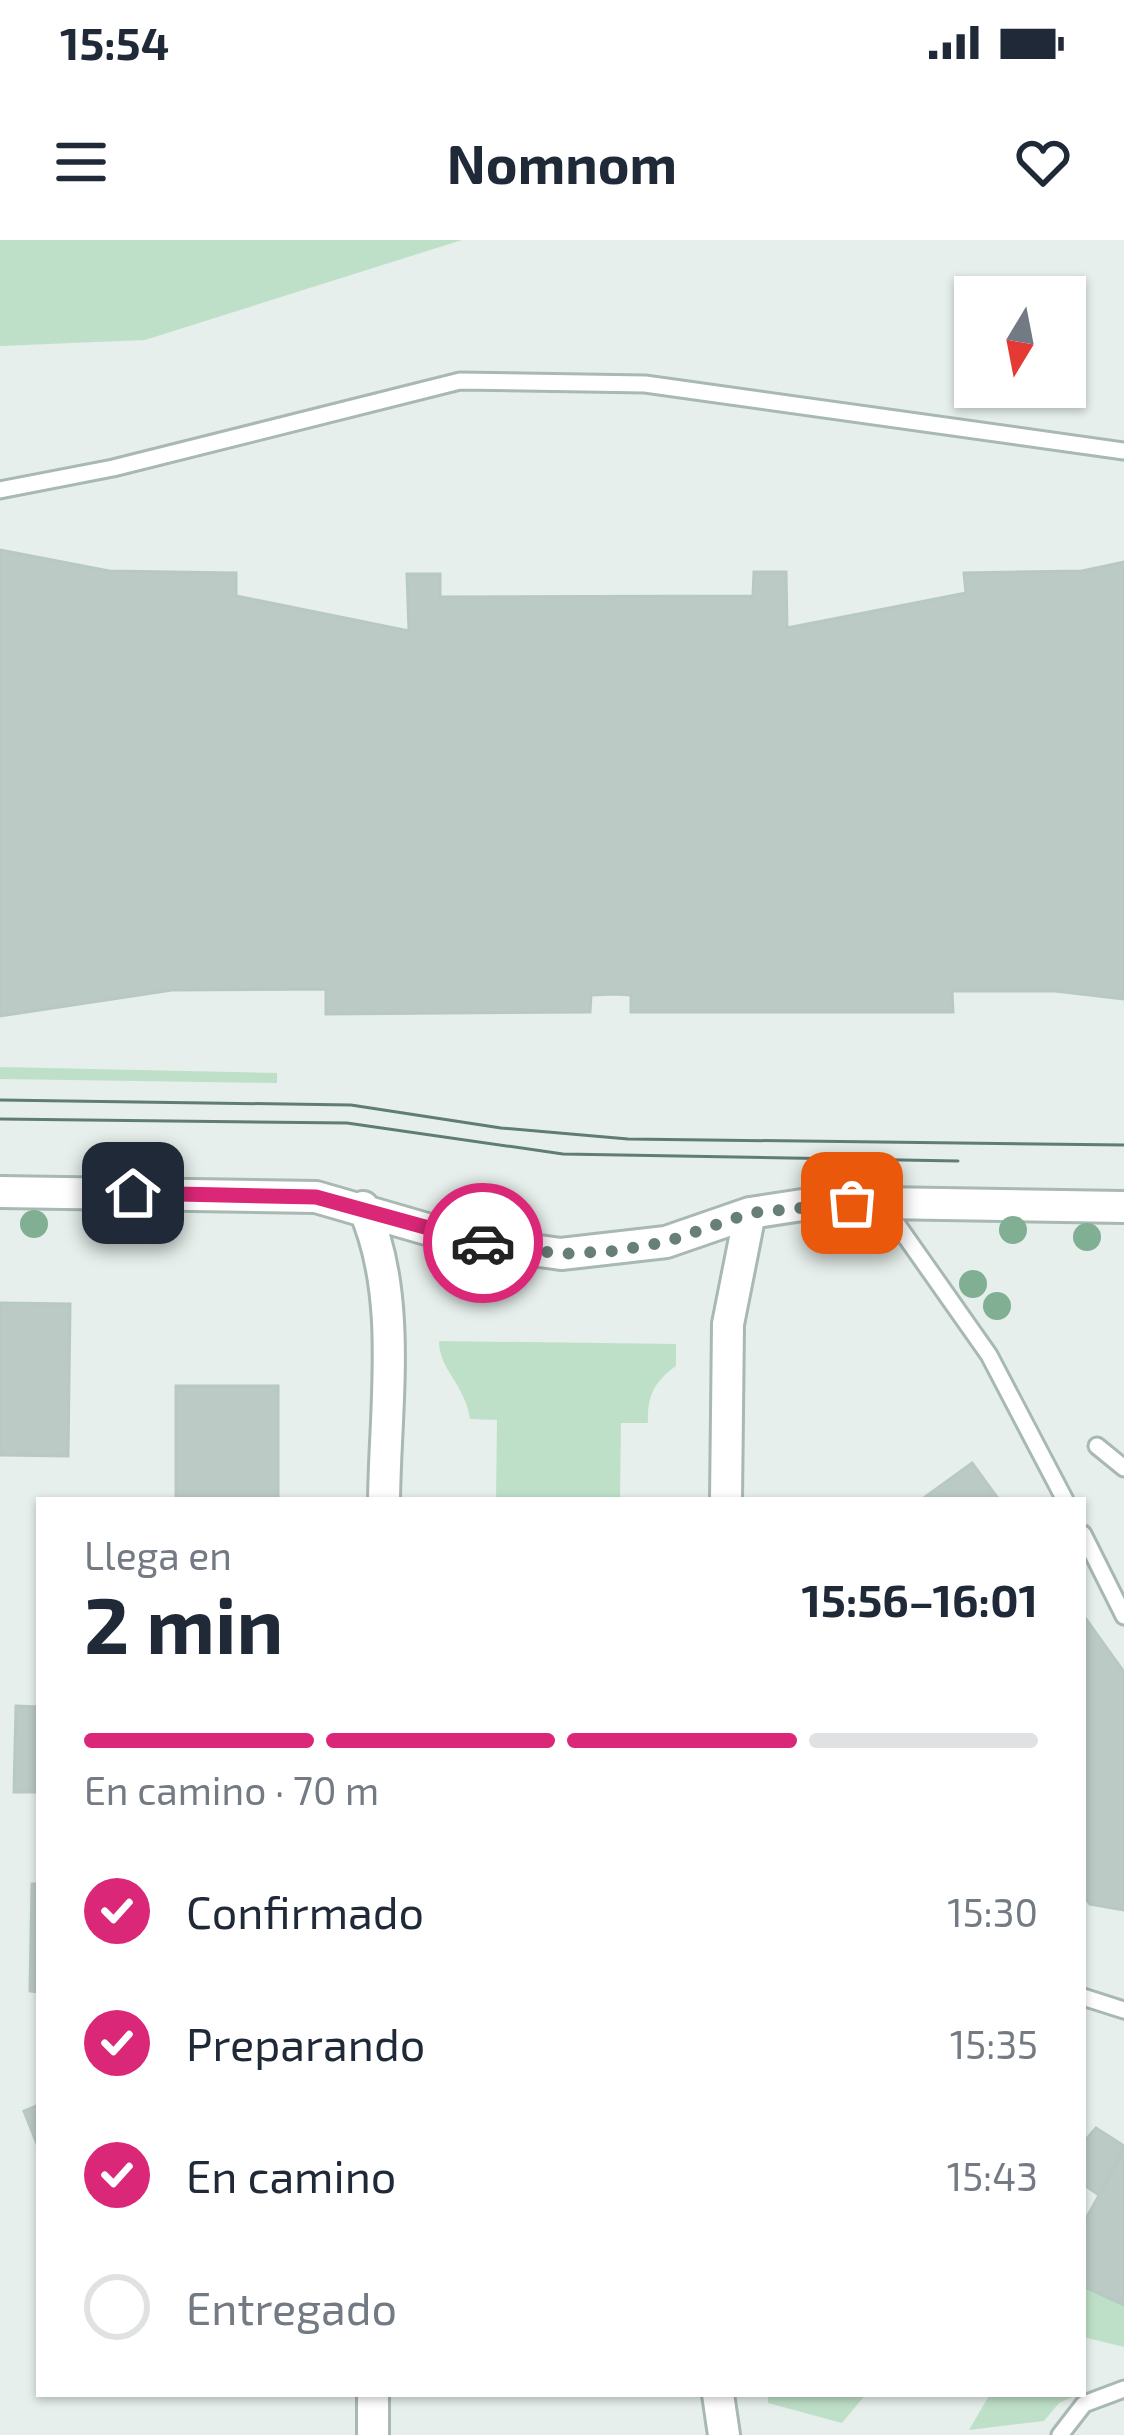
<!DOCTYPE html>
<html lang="es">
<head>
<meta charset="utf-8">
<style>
  body { margin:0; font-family:"Exo 2",sans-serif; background:#f6f6f7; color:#1f2937; height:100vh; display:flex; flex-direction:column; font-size:45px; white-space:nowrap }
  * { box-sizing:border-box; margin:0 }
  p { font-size:39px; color:#747a83 }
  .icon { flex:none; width:66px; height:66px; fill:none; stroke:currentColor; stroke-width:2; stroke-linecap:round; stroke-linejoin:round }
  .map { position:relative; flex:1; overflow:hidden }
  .panel { position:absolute; left:36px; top:1257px; width:1050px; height:900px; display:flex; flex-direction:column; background:#fff; border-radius:0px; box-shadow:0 3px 9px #0004 }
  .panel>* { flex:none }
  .needle { width:78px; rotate:190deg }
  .tools { position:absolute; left:954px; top:36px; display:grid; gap:24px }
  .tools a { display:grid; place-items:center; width:132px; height:132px; border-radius:0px; background:#fff; box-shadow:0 3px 9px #0004; font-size:60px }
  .pin { position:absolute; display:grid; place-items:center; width:102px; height:102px; color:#fff; margin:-51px; border-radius:24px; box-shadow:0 6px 18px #0006 }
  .courier { position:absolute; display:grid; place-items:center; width:120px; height:120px; margin:-60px; border:9px solid #db2777; border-radius:50%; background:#fff; color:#222; box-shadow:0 3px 15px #0007 }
  .head em { font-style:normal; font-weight:700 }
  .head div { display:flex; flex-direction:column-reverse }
  .head { display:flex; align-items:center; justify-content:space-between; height:204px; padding:0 48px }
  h1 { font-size:78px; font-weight:700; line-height:90px }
  .bar { display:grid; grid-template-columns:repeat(4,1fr); gap:18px 12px; align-content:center; height:144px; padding:0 48px }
  .bar i { height:15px; border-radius:9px; background:#e0e1e3 }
  .bar .on { background:#db2777 }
  .bar p { grid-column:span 4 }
  ol { padding:0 48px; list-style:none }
  li { display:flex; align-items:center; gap:36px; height:132px }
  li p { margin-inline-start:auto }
  li .icon { padding:12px; border-radius:50%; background:#db2777; color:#fff; stroke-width:4 }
  li:last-child { color:#747a83 }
  li i { width:66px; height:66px; border:6px solid #e0e1e3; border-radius:50% }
  .status { display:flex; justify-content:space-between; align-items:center; height:84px; padding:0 60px; background:#fff; direction:ltr }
  .status svg { height:33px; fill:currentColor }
  header { display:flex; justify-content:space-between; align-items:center; height:156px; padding:0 48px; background:#fff; font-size:54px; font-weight:700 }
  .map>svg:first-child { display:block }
  .green { fill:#bfe0c8 }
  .building { fill:#bbcac4; stroke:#b8c9c2; stroke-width:3 }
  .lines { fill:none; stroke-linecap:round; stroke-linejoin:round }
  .service-casing { stroke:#a8b8b2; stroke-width:21 }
  .minor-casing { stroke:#a8b8b2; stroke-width:36 }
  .service { stroke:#fff; stroke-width:15 }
  .minor { stroke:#fff; stroke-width:30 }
  .tram { stroke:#5f7d75; stroke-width:3 }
  .tree { fill:#80af93 }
  .done { stroke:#687f78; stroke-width:12; stroke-dasharray:0 21.6 }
  .route { stroke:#db2777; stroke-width:15 }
</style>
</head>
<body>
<div class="status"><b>15:54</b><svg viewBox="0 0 49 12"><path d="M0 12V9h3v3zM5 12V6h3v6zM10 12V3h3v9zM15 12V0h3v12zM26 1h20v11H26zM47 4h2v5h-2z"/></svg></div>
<header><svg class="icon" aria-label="menu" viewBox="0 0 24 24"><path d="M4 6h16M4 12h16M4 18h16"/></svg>Nomnom<svg class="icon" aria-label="heart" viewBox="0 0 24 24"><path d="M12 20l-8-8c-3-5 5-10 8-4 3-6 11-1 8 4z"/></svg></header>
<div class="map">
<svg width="1124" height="2195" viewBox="0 0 1124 2195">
  <rect width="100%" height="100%" fill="#e6efeb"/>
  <!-- green -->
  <path class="green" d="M0,0H462L145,100L0,106Z
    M0,827L277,833V843L0,839Z
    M439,1101L676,1104V1126C654,1142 647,1156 648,1183H621L620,1260H496L497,1180L470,1179C465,1144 439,1130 439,1101Z
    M1083,2046L1124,2065V2107L1083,2097Z
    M768,2154H866L842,2183L768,2163Z
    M990,2154H1079L1059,2163L1044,2181L969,2190Z"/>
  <!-- building -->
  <path class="building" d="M0,310L109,331L236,333V356L409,391L407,334H440V357L753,356L754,332H786L787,388L966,353L964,333L1082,331L1124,322V759L1055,751H952L953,772H631V755L615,754L591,755L590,772L326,774V749L172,750L0,776Z
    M0,1063L70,1064L68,1216L0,1215Z
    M176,1146H278V1260H176Z
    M972,1223L999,1260H921Z
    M1083,1375L1124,1432V1670L1090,1664L1083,1655Z
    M16,1466L39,1467V1552H14Z
    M32,1644H39V1752L30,1751Z
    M39,1865V1909L24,1871Z
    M1096,1888L1124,1906L1099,1955L1083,1944V1903Z
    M1124,1911V2065L1083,2046V1984Z"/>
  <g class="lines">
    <!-- service casing -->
    <g class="service-casing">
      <path id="service" d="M0,250L113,228L460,141L645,144L1124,211
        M882,963L989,1115L1065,1260
        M1097,1206L1124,1228
        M1083,1294L1124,1376
        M1083,1757L1124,1770
        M1060,2195L1084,2164L1124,2149"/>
    </g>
    <!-- minor casing -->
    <g class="minor-casing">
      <path id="minor" d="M0,952L316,957L468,1001L561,1014L666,1002L750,973L822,962L1124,967
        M363,967C403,1054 385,1167 384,1260
        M726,1260L728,1084L750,973
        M718,2154L724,2195
        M373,2195V2154"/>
    </g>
    <!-- service -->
    <use href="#service" class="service"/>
    <!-- minor -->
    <use href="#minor" class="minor"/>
    <!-- tram -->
    <path class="tram" d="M0,860L351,865L501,888L628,899L1124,905
      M0,879L347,883L563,914L958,921"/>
  </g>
  <!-- trees -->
  <g class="tree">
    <circle cx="34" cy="984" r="14"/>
    <circle cx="1013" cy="990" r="14"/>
    <circle cx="1087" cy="997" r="14"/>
    <circle cx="973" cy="1044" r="14"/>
    <circle cx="997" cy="1066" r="14"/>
  </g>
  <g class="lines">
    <!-- done -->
    <path class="done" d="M483,1003L562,1014L614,1011L666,1002L750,973L852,963"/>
    <!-- route -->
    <path class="route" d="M133,953L316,957L483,1003"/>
  </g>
</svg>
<div class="tools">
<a><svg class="needle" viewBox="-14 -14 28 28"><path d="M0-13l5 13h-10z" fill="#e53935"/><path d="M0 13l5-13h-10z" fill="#747a83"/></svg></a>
</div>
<div class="pin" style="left:852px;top:963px;background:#ea580c"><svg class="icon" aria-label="bag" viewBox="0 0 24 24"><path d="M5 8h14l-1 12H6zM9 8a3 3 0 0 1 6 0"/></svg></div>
<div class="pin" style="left:133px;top:953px;background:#1f2937"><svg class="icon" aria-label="home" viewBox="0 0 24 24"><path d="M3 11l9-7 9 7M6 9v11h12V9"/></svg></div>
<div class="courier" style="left:483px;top:1003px"><svg class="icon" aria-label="car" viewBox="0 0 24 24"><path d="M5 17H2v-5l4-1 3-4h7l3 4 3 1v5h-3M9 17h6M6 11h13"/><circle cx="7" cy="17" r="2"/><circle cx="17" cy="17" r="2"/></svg></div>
<section class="panel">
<div class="head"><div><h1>2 min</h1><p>Llega en</p></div><em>15:56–16:01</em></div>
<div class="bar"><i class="on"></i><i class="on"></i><i class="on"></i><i></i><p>En camino · 70 m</p></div>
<ol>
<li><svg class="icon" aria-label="check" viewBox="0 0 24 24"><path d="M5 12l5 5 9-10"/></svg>Confirmado<p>15:30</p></li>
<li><svg class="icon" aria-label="check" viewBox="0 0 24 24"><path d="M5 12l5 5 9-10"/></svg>Preparando<p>15:35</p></li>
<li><svg class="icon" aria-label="check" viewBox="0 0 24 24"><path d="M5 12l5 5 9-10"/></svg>En camino<p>15:43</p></li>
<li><i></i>Entregado</li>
</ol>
</section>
</div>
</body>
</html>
